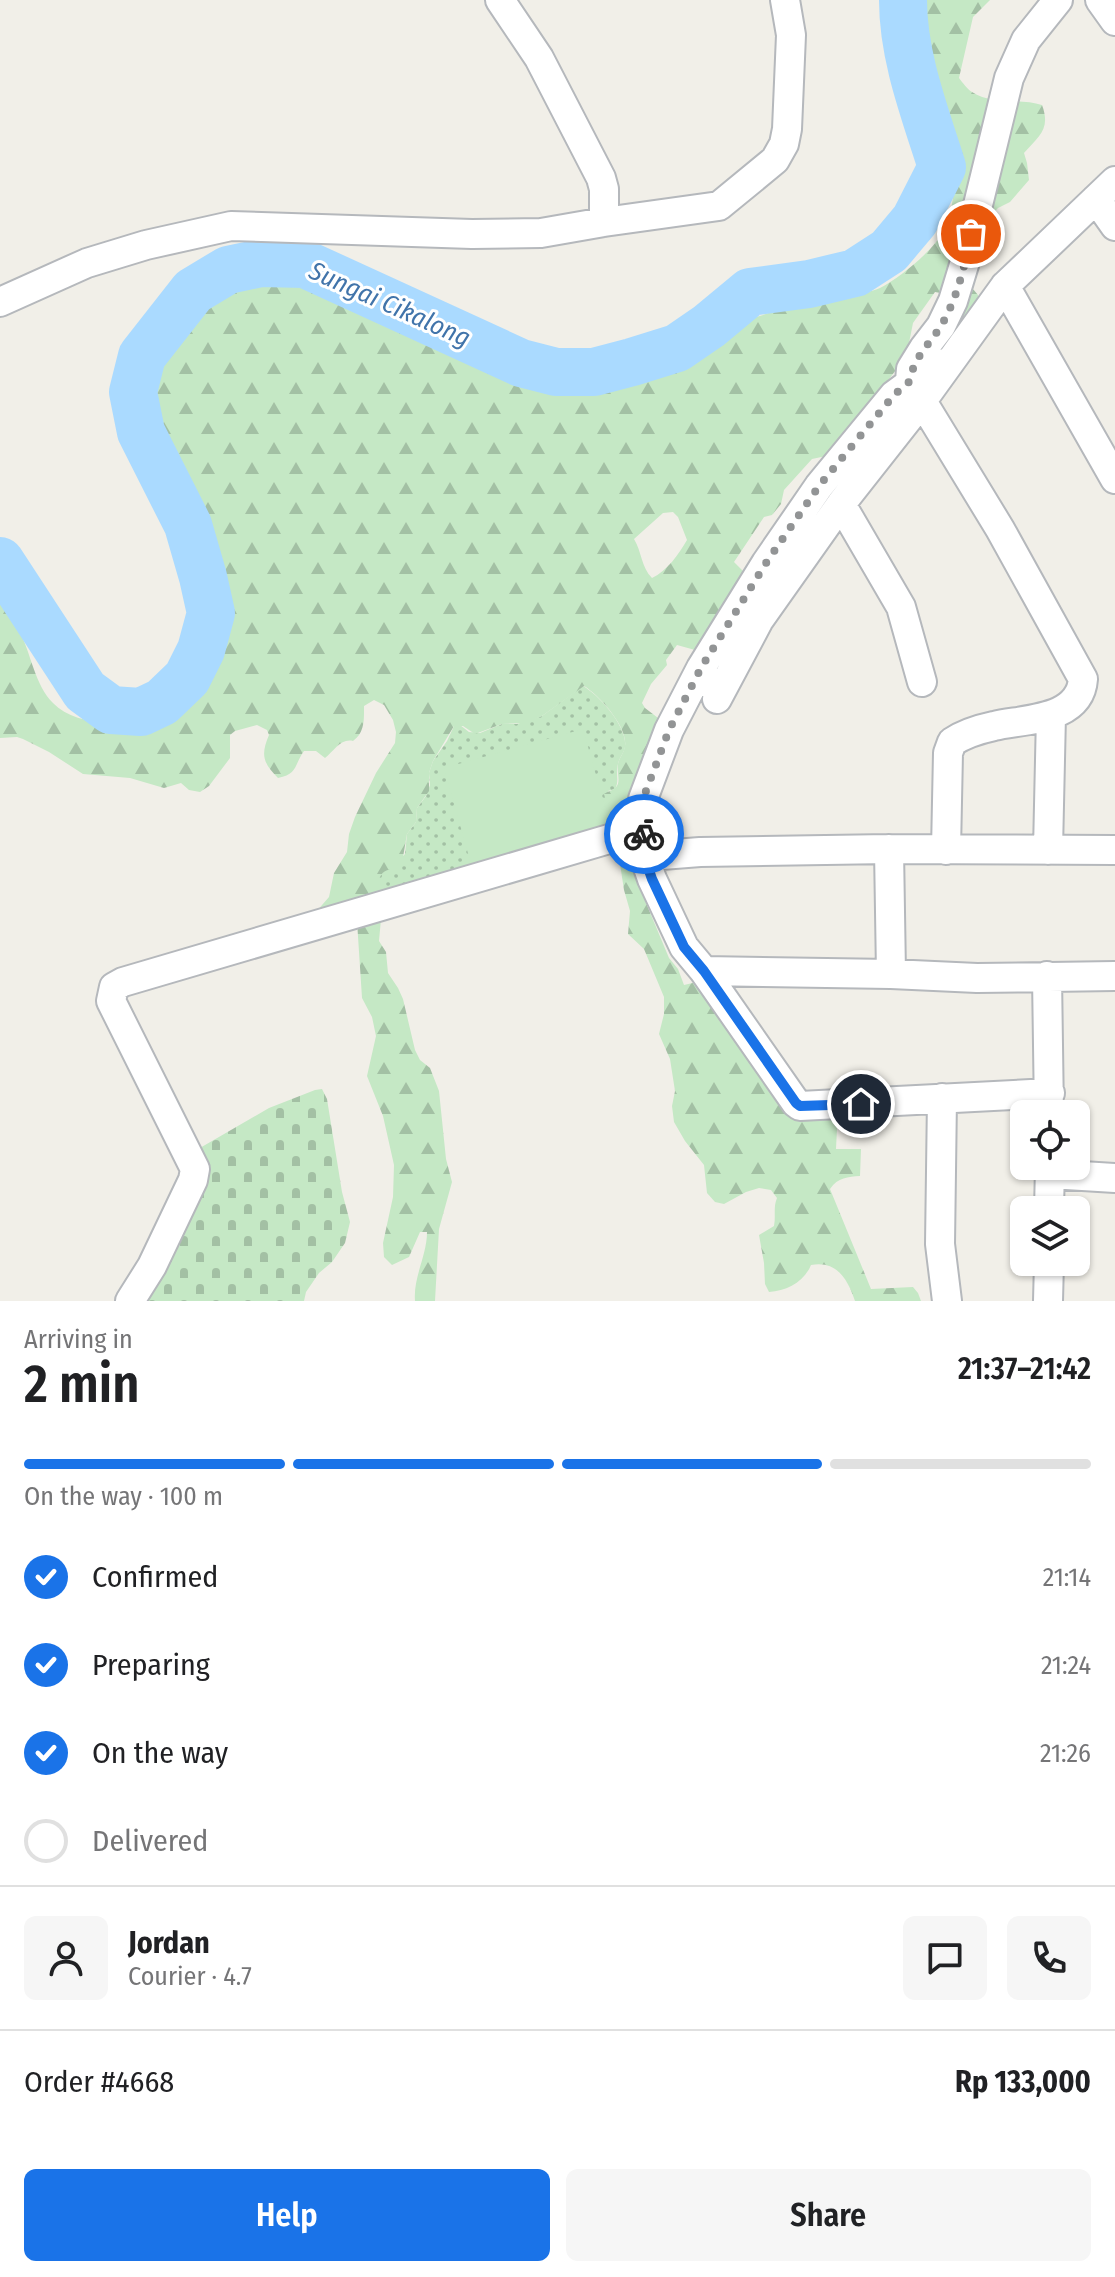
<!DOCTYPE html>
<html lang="en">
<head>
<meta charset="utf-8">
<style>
  body { margin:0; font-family:"Fira Sans Condensed",sans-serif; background:#f6f6f6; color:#202124; height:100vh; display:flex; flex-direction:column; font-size:30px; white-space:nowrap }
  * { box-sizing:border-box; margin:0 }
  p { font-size:26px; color:#757577 }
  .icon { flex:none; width:44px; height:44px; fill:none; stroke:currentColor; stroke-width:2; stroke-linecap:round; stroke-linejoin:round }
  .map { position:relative; height:1301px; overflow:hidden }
  .drawer { display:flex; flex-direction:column; background:#fff; flex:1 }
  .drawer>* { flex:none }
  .tools { position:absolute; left:1010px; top:1100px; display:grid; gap:16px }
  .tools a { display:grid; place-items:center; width:80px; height:80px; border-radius:12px; background:#fff; box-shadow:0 2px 6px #0004; font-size:40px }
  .pin { position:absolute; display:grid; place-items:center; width:68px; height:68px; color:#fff; margin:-34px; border:4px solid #fff; border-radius:50%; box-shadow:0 2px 8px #0007 }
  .courier { position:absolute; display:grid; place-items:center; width:80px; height:80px; margin:-40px; border:6px solid #1a73e8; border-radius:50%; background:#fff; color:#222; box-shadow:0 2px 10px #0007 }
  .head em { font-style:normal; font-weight:600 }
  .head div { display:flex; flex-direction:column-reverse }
  .head { display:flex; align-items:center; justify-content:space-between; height:136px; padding:0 24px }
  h1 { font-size:52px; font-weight:600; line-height:60px }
  .bar { display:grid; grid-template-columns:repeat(4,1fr); gap:12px 8px; align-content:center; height:96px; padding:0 24px }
  .bar i { height:10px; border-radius:6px; background:#e0e0e0 }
  .bar .active { background:#1a73e8 }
  .bar p { grid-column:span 4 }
  .line { display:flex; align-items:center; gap:20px; padding:0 24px; border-top:2px solid #e0e0e0 }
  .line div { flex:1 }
  .round { display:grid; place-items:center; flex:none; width:84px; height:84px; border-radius:12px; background:#f6f6f6 }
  ol { padding:0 24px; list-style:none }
  li { display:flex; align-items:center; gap:24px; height:88px }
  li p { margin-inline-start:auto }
  li .icon { padding:8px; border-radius:50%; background:#1a73e8; color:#fff; stroke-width:4 }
  li:last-child { color:#757577 }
  li i { width:44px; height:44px; border:4px solid #e0e0e0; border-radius:50% }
  .button { display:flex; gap:16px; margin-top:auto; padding:16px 24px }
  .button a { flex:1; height:92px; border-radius:12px; background:#1a73e8; color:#fff; font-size:32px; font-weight:600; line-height:92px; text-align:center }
  .button a+a { background:#f6f6f6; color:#202124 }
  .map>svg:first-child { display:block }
  .grass { fill:url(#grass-dots) }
  .forest { fill:url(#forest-firs); fill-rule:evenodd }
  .cemetery { fill:url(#cemetery-stones) }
  .pitch { fill:#c5e8c5 }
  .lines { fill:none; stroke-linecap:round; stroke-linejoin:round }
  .river { stroke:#aadaff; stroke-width:48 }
  .minor-casing { stroke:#b5b8bc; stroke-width:32 }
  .minor { stroke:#fff; stroke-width:28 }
  .done { stroke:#929495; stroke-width:8; stroke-dasharray:0 14.4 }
  .route { stroke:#1a73e8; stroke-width:10 }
  .labels { text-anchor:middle; stroke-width:6; stroke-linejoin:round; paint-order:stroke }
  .water-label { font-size:26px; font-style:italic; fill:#4174aa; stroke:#fff }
</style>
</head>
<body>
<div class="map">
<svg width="1115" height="1301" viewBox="0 0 1115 1301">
  <defs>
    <pattern id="grass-dots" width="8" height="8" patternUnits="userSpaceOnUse" patternTransform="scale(2)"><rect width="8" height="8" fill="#c5e8c5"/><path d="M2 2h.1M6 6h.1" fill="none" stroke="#a3c0a4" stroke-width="1.8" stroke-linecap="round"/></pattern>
    <pattern id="forest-firs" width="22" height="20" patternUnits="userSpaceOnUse" patternTransform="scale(2)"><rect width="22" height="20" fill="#c5e8c5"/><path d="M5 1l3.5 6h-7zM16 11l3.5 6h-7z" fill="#a3c0a4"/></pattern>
    <pattern id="cemetery-stones" width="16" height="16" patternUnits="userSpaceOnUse" patternTransform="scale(2)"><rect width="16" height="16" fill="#c5e8c5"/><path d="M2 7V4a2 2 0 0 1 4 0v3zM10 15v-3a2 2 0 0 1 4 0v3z" fill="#a3c0a4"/></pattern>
  </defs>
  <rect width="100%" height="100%" fill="#f1efe8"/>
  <!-- grass -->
  <path class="grass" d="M583,686C599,695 628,727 625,747C624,753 619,758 618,764C615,773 620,780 615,789L608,791L621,821L375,897L377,879L386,869H391L405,854L407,834L416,822L417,808L426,796L430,785L429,773L433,761L447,741L454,726L460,725L469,732L480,733L502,724H517L542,716Z"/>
  <!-- forest -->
  <path class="forest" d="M917,0H990L973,17L959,78C963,83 967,89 972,92C991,105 1021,98 1042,105C1051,129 1039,136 1024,153L1027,163L1029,180L1010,202L998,208L981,226L957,270L978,295V312L946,343L943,336L946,294L935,292L913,323L907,353L899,366L831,455L812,459L784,490L781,504L772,515L764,517L734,562L744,572L695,650L677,645L666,660L667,665L651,684L642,703L645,708L662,721L633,803L621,821L610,816L604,794C608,791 612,791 615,788C622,783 616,771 618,764C619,758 624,753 625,746C628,727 599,695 584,686L542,716L525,723L502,724L475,734L463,726H454L433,761L429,773V791L417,808L416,822L407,834L402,863L396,869C377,868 379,883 375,897L309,920L329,897L334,873L347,852L349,834L355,817L376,773L395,743L396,732L393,720L384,705L374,700L364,706C364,719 365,733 353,741C341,738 334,751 325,758L316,751H304C294,765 298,774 278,778C262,762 261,754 269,735L267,730L257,725L235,731L230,735V758L209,786L200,792L189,790L181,783L164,788L130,778L83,774L49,752L23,739L17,737L0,738V603C7,611 14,621 20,632C31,654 35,685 53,703C86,737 170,723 197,687C213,666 219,640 217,613C214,568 199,519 180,478C172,460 151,433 150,415C147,379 184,325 212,304C241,282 264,270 301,277C325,282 344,295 366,304C371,306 377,306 383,308C401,315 418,332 435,341C458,355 482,363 507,372C523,378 539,390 556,392C599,398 653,385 690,361C700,354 706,344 715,336C721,330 729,327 737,323C748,318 760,317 771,312C785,306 795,298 811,295C833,290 858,298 880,288C901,277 934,250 945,229C957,207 956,149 947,126C943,115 933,106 930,95C927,87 928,77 927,69C925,46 926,21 917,0ZM673,512L678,517L687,540C679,554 667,571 652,578C641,567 642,552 634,539L663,513Z
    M615,849H622L626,855L669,958L678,969L684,985L701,981L787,1107L838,1108L836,1149H861L860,1176C848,1177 838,1177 830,1189L871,1289L913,1287L918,1293L921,1301H855C848,1280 837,1260 811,1265C804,1282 787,1291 769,1292L765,1284L764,1263L759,1235L774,1226C776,1216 773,1207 777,1198L771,1190L759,1188L746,1192L724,1204L715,1202L707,1193L704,1165L685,1141L674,1122L672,1106L675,1091L670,1059L659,1034L664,1014V997L644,949L628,934L630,911L624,890L620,864Z
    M381,919L379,941L386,952L388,973L398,988L403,999L415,1050L420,1060L430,1068L439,1091L446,1159L452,1182L439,1229L435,1301H415C413,1277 427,1256 427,1232H420L409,1257L392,1265L384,1257L383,1243L393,1197L394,1165L383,1116L367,1076L376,1036L372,1017L362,998L357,921Z"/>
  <!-- cemetery -->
  <path class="cemetery" d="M322,1089L327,1099L342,1192L350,1222L345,1243L332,1262L319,1273L306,1292L304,1301H138L193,1152L269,1108L315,1090Z"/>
  <!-- pitch -->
  <path class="pitch" d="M583,729L610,825L471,864L444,768Z"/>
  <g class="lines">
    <!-- river -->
    <path class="river" d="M0,561L85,691L111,710L141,712L162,702L187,678L201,650L211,613L203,577L188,525L141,432L133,392L142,356L193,291L228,270L261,263L305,264L521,363L556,372H594L632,362L677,348L709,326L750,292L809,284L855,273L889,251L915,220L942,167C925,113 903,57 903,0"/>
    <!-- minor casing -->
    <g class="minor-casing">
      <path id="minor" d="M500,0L539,58L601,178L604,189V222
        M1100,0L1115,21
        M1096,199L1115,226
        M1005,286L1115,479
        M0,302L87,263L146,245L231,226L472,234L541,233L604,222L719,206L775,160L784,144L787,129L791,35L785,0
        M910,381L911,369L924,348L941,326L953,301L967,255L976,213L1009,78L1026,40L1058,0
        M922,401L1000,529L1083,679C1080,721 1023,719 994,726C980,729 964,734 952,742L948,753L946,850
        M841,504L901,607L922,682
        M701,668L669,730L643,799L644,856L652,879L684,947L704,971L796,1103L800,1106L1050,1093
        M710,684L701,668L766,563L819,486L894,395L928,370L945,363
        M717,699L759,620L841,504L922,401L1005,286L1115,181
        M889,849L891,974
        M1048,850L1051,715
        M704,971L891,974L977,978L1115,976
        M1047,976L1049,1114
        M942,1098L940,1244L947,1301
        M1050,1174L1115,1178
        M1049,1210L1050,1166
        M130,1301L152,1266L193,1180L195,1169L111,1001L114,987L123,982L626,834L662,855L700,852L889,849L1115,850
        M1048,1301L1049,1262"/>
    </g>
    <!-- minor -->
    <use href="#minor" class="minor"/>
  </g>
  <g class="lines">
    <!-- done -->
    <path class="done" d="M644,834L643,799L669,730L701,668L766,563L819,486L894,395L910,381C913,358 929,345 941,326C957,299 965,265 971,234"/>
    <!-- route -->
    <path class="route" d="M644,834V856L652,879L684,947L704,971L796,1103L800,1106L861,1104"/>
  </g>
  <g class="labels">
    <!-- water labels -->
    <g class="water-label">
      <text transform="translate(390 304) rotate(24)" y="9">Sungai Cikalong</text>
    </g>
  </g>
</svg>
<div class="tools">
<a><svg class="icon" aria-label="locate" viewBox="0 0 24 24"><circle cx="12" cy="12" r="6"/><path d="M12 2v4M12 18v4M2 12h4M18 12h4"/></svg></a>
<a><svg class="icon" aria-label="layers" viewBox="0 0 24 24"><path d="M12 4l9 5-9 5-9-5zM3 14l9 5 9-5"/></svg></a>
</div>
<div class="pin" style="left:971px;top:234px;background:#ea580c"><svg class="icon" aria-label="bag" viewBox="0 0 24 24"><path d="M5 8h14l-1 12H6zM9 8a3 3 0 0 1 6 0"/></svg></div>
<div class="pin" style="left:861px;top:1104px;background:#1f2937"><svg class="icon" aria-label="home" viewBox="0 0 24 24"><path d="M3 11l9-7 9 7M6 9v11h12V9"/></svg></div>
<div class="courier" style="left:644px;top:834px"><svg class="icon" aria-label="bike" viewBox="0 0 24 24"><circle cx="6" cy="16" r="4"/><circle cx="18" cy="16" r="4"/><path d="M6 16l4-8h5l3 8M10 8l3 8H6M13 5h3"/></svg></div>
</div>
<section class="drawer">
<div class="head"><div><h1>2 min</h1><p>Arriving in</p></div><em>21:37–21:42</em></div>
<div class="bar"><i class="active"></i><i class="active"></i><i class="active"></i><i></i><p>On the way · 100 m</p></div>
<ol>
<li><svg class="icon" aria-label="check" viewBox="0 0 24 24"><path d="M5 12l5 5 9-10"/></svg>Confirmed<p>21:14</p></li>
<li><svg class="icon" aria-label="check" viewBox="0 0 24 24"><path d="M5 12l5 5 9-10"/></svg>Preparing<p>21:24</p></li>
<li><svg class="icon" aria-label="check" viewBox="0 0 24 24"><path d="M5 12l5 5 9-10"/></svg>On the way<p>21:26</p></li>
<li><i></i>Delivered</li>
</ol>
<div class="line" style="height:144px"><a class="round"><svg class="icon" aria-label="person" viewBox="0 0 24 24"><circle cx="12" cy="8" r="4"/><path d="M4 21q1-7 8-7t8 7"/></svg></a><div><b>Jordan</b><p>Courier · 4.7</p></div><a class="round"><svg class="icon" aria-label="chat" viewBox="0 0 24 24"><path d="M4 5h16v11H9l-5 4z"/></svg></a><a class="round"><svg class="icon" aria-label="phone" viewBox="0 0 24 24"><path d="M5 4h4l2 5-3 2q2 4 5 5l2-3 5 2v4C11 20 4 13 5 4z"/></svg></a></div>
<div class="line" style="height:104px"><div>Order #4668</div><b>Rp 133,000</b></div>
<div class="button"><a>Help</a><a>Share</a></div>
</section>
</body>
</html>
